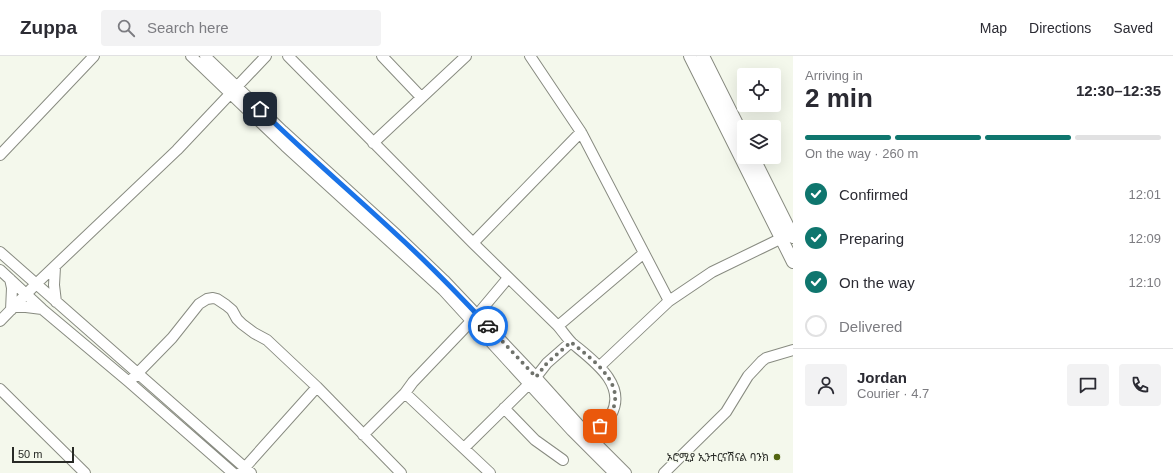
<!DOCTYPE html>
<html lang="en">
<head>
<meta charset="utf-8">
<style>
  body { margin:0; font-family:Arial,"Noto Sans Ethiopic",sans-serif; background:#f2f2f3; color:#2b2b33; height:100vh; display:flex; flex-direction:column; font-size:15px; white-space:nowrap }
  * { box-sizing:border-box; margin:0 }
  p { font-size:13px; color:#7c7c81 }
  .icon { flex:none; width:22px; height:22px; fill:none; stroke:currentColor; stroke-width:2; stroke-linecap:round; stroke-linejoin:round }
  .map { position:relative; flex:1; overflow:hidden }
  .details { display:flex; flex-direction:column; background:#fff; width:380px }
  .details>* { flex:none }
  .tools { position:absolute; left:737px; top:12px; display:grid; gap:8px }
  .tools a { display:grid; place-items:center; width:44px; height:44px; border-radius:4px; background:#fff; box-shadow:0 4px 16px #0002; font-size:20px }
  .scale { position:absolute; left:12px; bottom:10px; width:62px; box-sizing:border-box; padding-left:4px; border:2px solid #282a26; border-top:0; font-size:11px; line-height:14px; white-space:nowrap; color:#282a26; -webkit-text-stroke:3px #f4f8ec; paint-order:stroke }
  .pin { position:absolute; display:grid; place-items:center; width:34px; height:34px; color:#fff; margin:-17px; border-radius:8px; box-shadow:0 2px 6px #0006 }
  .courier { position:absolute; display:grid; place-items:center; width:40px; height:40px; margin:-20px; border:3px solid #1a73e8; border-radius:50%; background:#fff; color:#222; box-shadow:0 1px 5px #0007 }
  .summary em { font-style:normal; font-weight:700 }
  .summary div { display:flex; flex-direction:column-reverse }
  .summary { display:flex; align-items:center; justify-content:space-between; height:68px; padding:0 12px }
  h1 { font-size:26px; font-weight:700; line-height:30px }
  .bar { display:grid; grid-template-columns:repeat(4,1fr); gap:6px 4px; align-content:center; height:48px; padding:0 12px }
  .bar i { height:5px; border-radius:3px; background:#e1e1e2 }
  .bar .on { background:#0f766e }
  .bar p { grid-column:span 4 }
  .line { display:flex; align-items:center; gap:10px; padding:0 12px; border-top:1px solid #e1e1e2 }
  .line div { flex:1 }
  .round { display:grid; place-items:center; flex:none; width:42px; height:42px; border-radius:4px; background:#f2f2f3 }
  ol { padding:0 12px; list-style:none }
  li { display:flex; align-items:center; gap:12px; height:44px }
  li p { margin-inline-start:auto }
  li .icon { padding:4px; border-radius:50%; background:#0f766e; color:#fff; stroke-width:4 }
  li:last-child { color:#7c7c81 }
  li i { width:22px; height:22px; border:2px solid #e1e1e2; border-radius:50% }
  header { display:flex; align-items:center; gap:24px; box-sizing:border-box; height:56px; padding:0 20px; background:#fff; border-bottom:1px solid #e1e1e2 }
  header strong { font-size:19px }
  nav { display:flex; gap:22px; margin-inline-start:auto; font-size:14px }
  .search { width:280px; height:36px; background:#f2f2f3; display:flex; align-items:center; gap:10px; box-sizing:border-box; padding:0 14px; border-radius:4px; color:#7c7c81; font-size:15px }
  main { display:flex; flex:1; min-height:0 }
  .map>svg:first-child { display:block }
  .lines { fill:none; stroke-linecap:round; stroke-linejoin:round }
  .minor-casing { stroke:#888b81; stroke-width:12 }
  .major-casing { stroke:#888b81; stroke-width:14 }
  .minor { stroke:#fff; stroke-width:10 }
  .major { stroke:#fff; stroke-width:12 }
  .done { stroke:#6f726b; stroke-width:4; stroke-dasharray:0 7.2 }
  .route { stroke:#1a73e8; stroke-width:5 }
  .poi-dot { fill:#52650f; stroke:#f4f8ec; stroke-width:1.5 }
  .labels { text-anchor:middle; stroke-width:3; stroke-linejoin:round; paint-order:stroke }
  .poi-label { font-size:11px; fill:#282a26; stroke:#f4f8ec; text-anchor:end }
</style>
</head>
<body>
<header>
<strong>Zuppa</strong>
<div class="search"><svg class="icon" aria-label="search" viewBox="0 0 24 24"><circle cx="10" cy="10" r="6"/><path d="M15 15l6 6"/></svg>Search here</div>
<nav><a>Map</a><a>Directions</a><a>Saved</a></nav>
</header>
<main>
<div class="map">
<svg width="793" height="417" viewBox="0 0 793 417">
  <rect width="100%" height="100%" fill="#f4f8ec"/>
  <g class="lines">
    <!-- minor casing -->
    <g class="minor-casing">
      <path id="minor" d="M191,0L285,90L443,234L572,375L614,417
        M205,0L283,75L397,179L444,224L536,321L590,381L626,417
        M288,0L473,187L558,270C563,276 567,282 572,287C592,304 628,328 611,359C606,367 596,374 590,381
        M382,0L421,41
        M530,0L581,76L669,245
        M373,87L466,0
        M0,99L94,0
        M473,187L581,76
        M0,196L251,417
        M55,211L54,229L56,246
        M0,214L42,253L129,326L233,417
        M10,223L12,232L11,254
        M15,251H26L42,253
        M0,265L36,228L177,94L266,0
        M558,270L644,197
        M600,310L669,245L712,216L782,182
        M129,326L172,282L199,248L207,243L213,242L217,243L226,249L232,254L237,263L242,268L254,277L267,284L317,331L401,417
        M0,333L85,417
        M405,337L490,417
        M504,352L535,384L563,404
        M363,379L405,337L413,326L477,259L508,222
        M464,392L536,321L547,307L571,286
        M240,417L317,331
        M664,417L726,356L748,320L762,305L766,302L793,294"/>
    </g>
    <!-- major casing -->
    <g class="major-casing">
      <path id="major" d="M690,0L793,206
        M703,0L744,82
        M753,101L793,181"/>
    </g>
    <!-- minor -->
    <use href="#minor" class="minor"/>
    <!-- major -->
    <use href="#major" class="major"/>
  </g>
  <g class="lines">
    <!-- done -->
    <path class="done" d="M488,270L536,321L547,307L571,286C591,303 629,328 610,359C608,363 603,367 600,370"/>
    <!-- route -->
    <path class="route" d="M260,53C304,96 351,136 396,178C428,207 459,239 488,270"/>
  </g>
  <!-- markers -->
  <circle class="poi-dot" cx="777" cy="401" r="4"/>
  <g class="labels">
    <!-- poi labels -->
    <g class="poi-label">
      <text x="769" y="405">ኦሮሚያ ኢንተርናሽናል ባንክ</text>
    </g>
  </g>
</svg>
<div class="tools">
<a><svg class="icon" aria-label="locate" viewBox="0 0 24 24"><circle cx="12" cy="12" r="6"/><path d="M12 2v4M12 18v4M2 12h4M18 12h4"/></svg></a>
<a><svg class="icon" aria-label="layers" viewBox="0 0 24 24"><path d="M12 4l9 5-9 5-9-5zM3 14l9 5 9-5"/></svg></a>
</div>
<div class="scale">50 m</div>
<div class="pin" style="left:600px;top:370px;background:#ea580c"><svg class="icon" aria-label="bag" viewBox="0 0 24 24"><path d="M5 8h14l-1 12H6zM9 8a3 3 0 0 1 6 0"/></svg></div>
<div class="pin" style="left:260px;top:53px;background:#1f2937"><svg class="icon" aria-label="home" viewBox="0 0 24 24"><path d="M3 11l9-7 9 7M6 9v11h12V9"/></svg></div>
<div class="courier" style="left:488px;top:270px"><svg class="icon" aria-label="car" viewBox="0 0 24 24"><path d="M5 17H2v-5l4-1 3-4h7l3 4 3 1v5h-3M9 17h6M6 11h13"/><circle cx="7" cy="17" r="2"/><circle cx="17" cy="17" r="2"/></svg></div>
</div>
<section class="details">
<div class="summary"><div><h1>2 min</h1><p>Arriving in</p></div><em>12:30–12:35</em></div>
<div class="bar"><i class="on"></i><i class="on"></i><i class="on"></i><i></i><p>On the way · 260 m</p></div>
<ol>
<li><svg class="icon" aria-label="check" viewBox="0 0 24 24"><path d="M5 12l5 5 9-10"/></svg>Confirmed<p>12:01</p></li>
<li><svg class="icon" aria-label="check" viewBox="0 0 24 24"><path d="M5 12l5 5 9-10"/></svg>Preparing<p>12:09</p></li>
<li><svg class="icon" aria-label="check" viewBox="0 0 24 24"><path d="M5 12l5 5 9-10"/></svg>On the way<p>12:10</p></li>
<li><i></i>Delivered</li>
</ol>
<div class="line" style="height:72px"><a class="round"><svg class="icon" aria-label="person" viewBox="0 0 24 24"><circle cx="12" cy="8" r="4"/><path d="M4 21q1-7 8-7t8 7"/></svg></a><div><b>Jordan</b><p>Courier · 4.7</p></div><a class="round"><svg class="icon" aria-label="chat" viewBox="0 0 24 24"><path d="M4 5h16v11H9l-5 4z"/></svg></a><a class="round"><svg class="icon" aria-label="phone" viewBox="0 0 24 24"><path d="M5 4h4l2 5-3 2q2 4 5 5l2-3 5 2v4C11 20 4 13 5 4z"/></svg></a></div>
</section>
</main>
</body>
</html>
